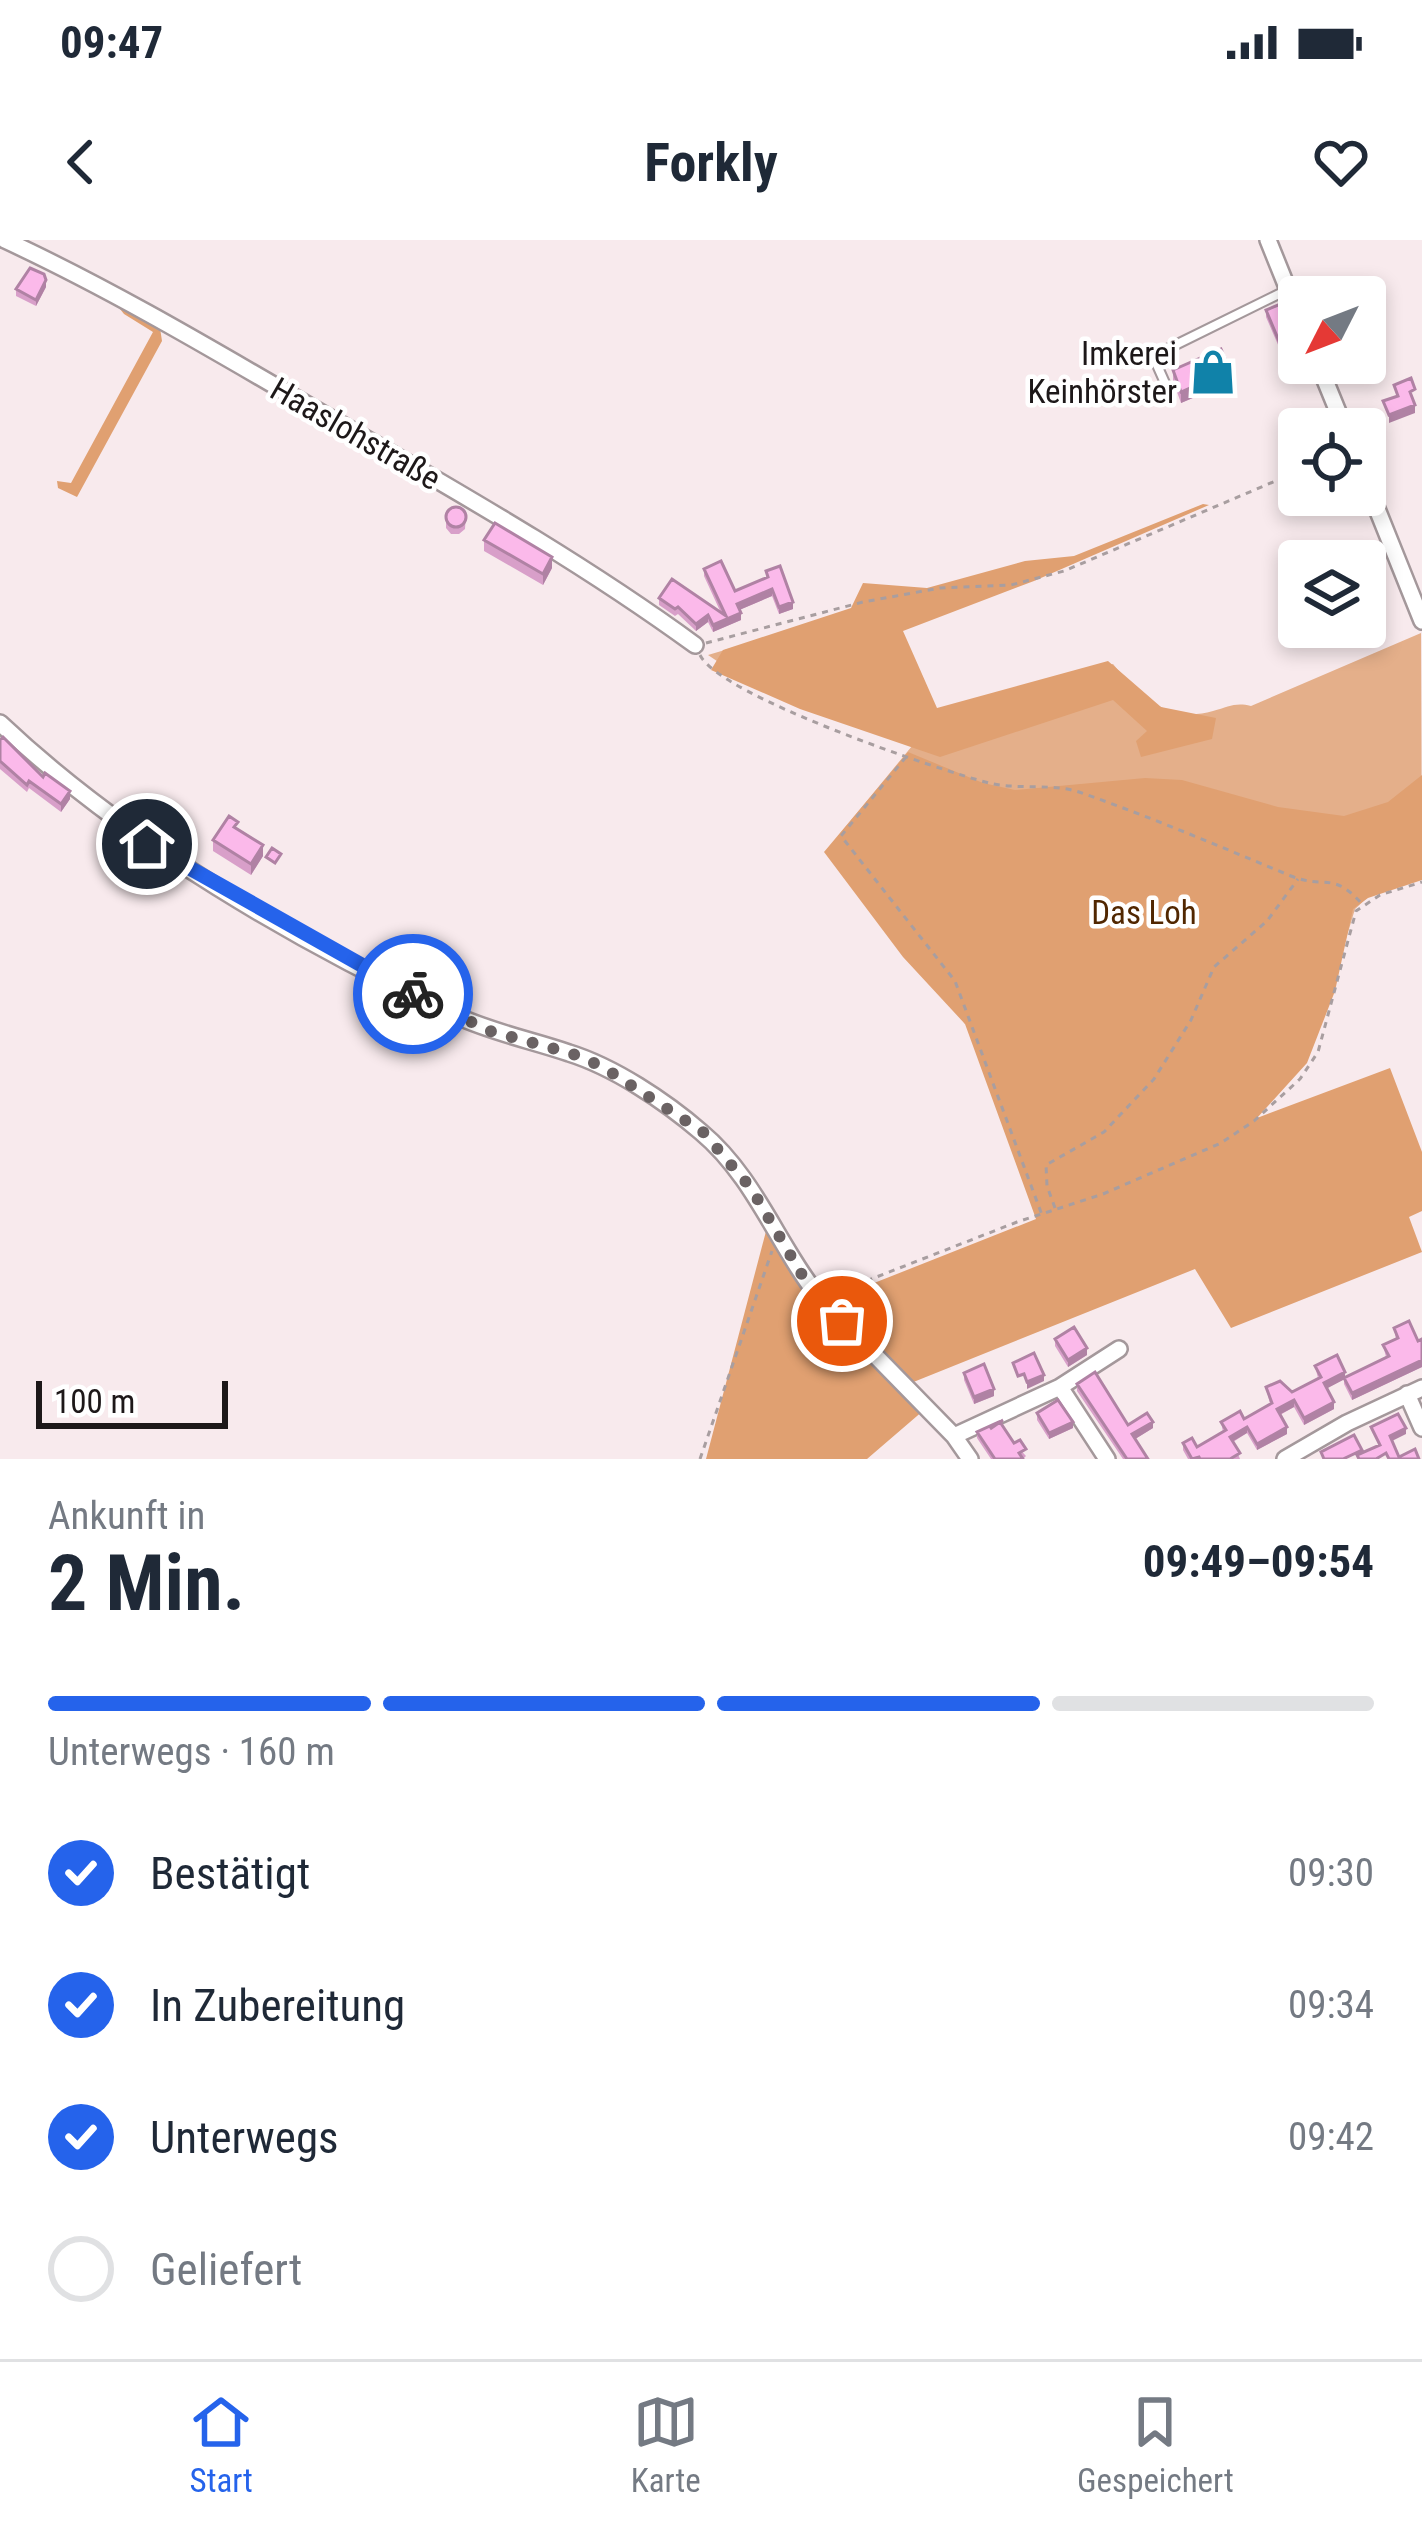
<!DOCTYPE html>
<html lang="de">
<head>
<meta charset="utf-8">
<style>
  body { margin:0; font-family:"Roboto Condensed",sans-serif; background:#f2f2f3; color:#1f2937; height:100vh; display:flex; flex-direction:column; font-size:45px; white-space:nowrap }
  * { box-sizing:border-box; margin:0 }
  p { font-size:39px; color:#747a83 }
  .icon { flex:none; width:66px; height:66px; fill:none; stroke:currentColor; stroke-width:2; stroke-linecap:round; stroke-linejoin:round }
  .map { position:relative; height:1219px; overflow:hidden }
  .sheet { display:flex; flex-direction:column; background:#fff; flex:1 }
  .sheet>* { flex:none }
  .needle { width:78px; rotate:228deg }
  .controls { position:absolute; left:1278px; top:36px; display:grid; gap:24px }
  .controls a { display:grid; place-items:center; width:108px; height:108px; border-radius:12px; background:#fff; box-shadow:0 6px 18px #0003; font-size:60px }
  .scale { position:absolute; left:36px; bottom:30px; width:192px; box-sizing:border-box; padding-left:12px; border:6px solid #1d1819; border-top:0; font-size:33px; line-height:42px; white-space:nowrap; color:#1d1819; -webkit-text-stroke:9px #fff; paint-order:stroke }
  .pin { position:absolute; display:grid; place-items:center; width:102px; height:102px; color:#fff; margin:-51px; border:6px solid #fff; border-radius:50%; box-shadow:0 3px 12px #0007 }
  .courier { position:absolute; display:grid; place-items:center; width:120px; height:120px; margin:-60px; border:9px solid #2563eb; border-radius:50%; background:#fff; color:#222; box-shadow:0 3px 15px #0007 }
  .overview em { font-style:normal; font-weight:700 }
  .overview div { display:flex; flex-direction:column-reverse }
  .overview { display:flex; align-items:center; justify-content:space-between; height:204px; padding:0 48px }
  h1 { font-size:78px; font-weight:700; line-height:90px }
  .bar { display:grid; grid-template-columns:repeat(4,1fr); gap:18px 12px; align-content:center; height:144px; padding:0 48px }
  .bar i { height:15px; border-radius:9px; background:#e0e1e3 }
  .bar .current { background:#2563eb }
  .bar p { grid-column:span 4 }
  ol { padding:0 48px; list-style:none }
  li { display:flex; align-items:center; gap:36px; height:132px }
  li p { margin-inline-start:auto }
  li .icon { padding:12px; border-radius:50%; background:#2563eb; color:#fff; stroke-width:4 }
  li:last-child { color:#747a83 }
  li i { width:66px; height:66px; border:6px solid #e0e1e3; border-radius:50% }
  .status { display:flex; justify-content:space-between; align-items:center; height:84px; padding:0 60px; background:#fff; direction:ltr }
  .status svg { height:33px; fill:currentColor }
  header { display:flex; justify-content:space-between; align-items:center; height:156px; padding:0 48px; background:#fff; font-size:54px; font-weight:700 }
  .tabs { display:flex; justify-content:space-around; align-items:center; height:168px; border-top:3px solid #e0e1e3; background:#fff; font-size:33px; color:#747a83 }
  .tabs a { display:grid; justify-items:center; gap:6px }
  .tabs .current { color:#2563eb }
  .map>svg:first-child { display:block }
  .green { fill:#e4af8a }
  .forest { fill:#e0a071 }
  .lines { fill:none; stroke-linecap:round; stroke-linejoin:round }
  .lane-casing { stroke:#a4989b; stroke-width:12 }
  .street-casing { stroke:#a4989b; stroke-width:20 }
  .path { stroke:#a89ea0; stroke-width:3; stroke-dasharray:6 6; stroke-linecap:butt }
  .lane { stroke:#fff; stroke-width:8 }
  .street { stroke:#fff; stroke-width:15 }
  .wall { fill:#d89fc9 }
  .shaded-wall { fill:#b082a4 }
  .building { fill:#fbb9ea; stroke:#b082a4; stroke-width:3 }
  .done { stroke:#6a6263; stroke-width:12; stroke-dasharray:0 21.6 }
  .route { stroke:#2563eb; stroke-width:15 }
  .labels { text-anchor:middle; stroke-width:9; stroke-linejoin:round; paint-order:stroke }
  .poi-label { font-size:33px; fill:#1d1819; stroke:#fff; text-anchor:end }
  .street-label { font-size:33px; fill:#1d1819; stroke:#fff }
  .park-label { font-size:33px; fill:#512701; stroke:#fff }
</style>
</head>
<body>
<div class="status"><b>09:47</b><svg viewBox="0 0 49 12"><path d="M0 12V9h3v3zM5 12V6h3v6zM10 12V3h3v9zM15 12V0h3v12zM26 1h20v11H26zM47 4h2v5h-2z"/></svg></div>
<header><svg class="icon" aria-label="back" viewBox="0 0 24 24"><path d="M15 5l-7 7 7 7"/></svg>Forkly<svg class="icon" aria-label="heart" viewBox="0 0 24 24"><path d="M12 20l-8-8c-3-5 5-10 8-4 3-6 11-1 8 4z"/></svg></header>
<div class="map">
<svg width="1422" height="1219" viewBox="0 0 1422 1219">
  <rect width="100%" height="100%" fill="#f8eaed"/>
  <!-- green -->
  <path class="green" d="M888,361L935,478L999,452L1113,424C1140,456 1168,484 1213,471C1229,467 1235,462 1251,466L1421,393L1422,632L1370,655L1355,669L1319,789L965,784L838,596L912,506L763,452L708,415Z"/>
  <!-- forest -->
  <path class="forest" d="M116,64L160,88L162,101L77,257L58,248L57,241L71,243L153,92L124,74Z
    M1203,264L1209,265L1034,341L903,391L937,468L1108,421L1161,467L1216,478L1212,499L1141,517L1136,501L1147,491L1113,460L940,517L800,469L711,430L723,410L851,368L863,343L927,348L1025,321L1074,316Z
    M908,512L983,543L1015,550L1145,538L1182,540L1278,567L1344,576L1388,562L1422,535V640L1368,658L1353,669L1335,751L1307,823L1257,878L1390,828L1422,912V971L1409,977L1422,1012L1231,1088L1195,1029L911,1143L924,1170L867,1219H706L770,976L826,1062L1036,979L965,784L903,717L824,612Z"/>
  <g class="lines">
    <!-- lane casing -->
    <g class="lane-casing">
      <path id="lane" d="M1165,143L1153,116L1287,50"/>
    </g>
    <!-- street casing -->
    <g class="street-casing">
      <path id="street" d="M5,0C117,52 225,117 332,179C456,251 580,321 695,405
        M1268,0L1299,77
        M1318,123L1345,189
        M1365,239L1422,381
        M0,483C127,603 300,703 457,776C494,793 531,800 569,813C614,827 665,861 701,892C756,938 778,1007 822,1061L954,1196L970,1219
        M1060,1147L1119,1109
        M1407,1154L1422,1188
        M954,1196L1060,1147L1107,1219
        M1285,1219L1347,1183L1422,1148"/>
    </g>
    <!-- path -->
    <path class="path" d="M706,403L863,362L940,348L1011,345L1064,331L1299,231
      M700,415C720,456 938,530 989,543C1018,550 1051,543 1079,552C1151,577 1221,607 1291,636C1326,650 1332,630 1363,665
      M906,517L841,596L955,741L1042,975
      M1055,968L1047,946L1046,925L1104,892L1154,839L1191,780L1214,727L1267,681L1298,639
      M833,1054L1017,982L1103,954L1221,903L1254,881L1300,839L1318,812L1356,671L1380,655L1422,642
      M700,1219L772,1011"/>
    <!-- lane -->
    <use href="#lane" class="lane"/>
    <!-- street -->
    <use href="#street" class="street"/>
  </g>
  <!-- wall -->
  <path class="wall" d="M46,47L36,66L16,56V49Z
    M1266,70L1297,100L1279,107L1266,77Z
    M1173,130L1230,142L1181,163L1173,141Z
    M446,272L466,273L465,289L459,294H451L446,288Z
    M484,300L552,328L543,345L484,311Z
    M704,329L735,351L766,338V331L793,369L779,374L772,356L739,370L741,380L713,392L708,382L696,391L678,374L675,376L659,365V358L721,373L704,336Z
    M0,500L70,559L61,572L29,548L27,552L0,529Z
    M238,589L263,616L251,635L213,611V600Z
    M1394,1088L1418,1101L1422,1099V1127L1352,1160L1344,1144V1139L1327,1148L1334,1169L1304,1185L1294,1167L1280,1175L1287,1194L1257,1210L1247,1193L1233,1202L1240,1219H1188L1183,1210V1203L1197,1207L1223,1192L1221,1182L1244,1179L1270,1164L1266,1147L1292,1152L1318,1138L1315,1126L1345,1137L1386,1117L1383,1105L1396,1099Z
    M1055,1099L1087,1115L1068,1127L1055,1106Z
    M964,1133L994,1156L974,1164L964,1140Z
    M1077,1144L1128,1185L1153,1188L1135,1199L1148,1219H1123L1077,1151Z
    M1037,1173L1073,1188L1049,1199L1037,1180Z
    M1003,1186L1014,1203L1026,1216L1023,1219H991L977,1198V1192Z"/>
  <!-- shaded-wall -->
  <path class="shaded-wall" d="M46,40V47L36,66V60Z
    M1297,94V100L1279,107V101Z
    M1230,130V142L1181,163V152Z
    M1415,165V173L1389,183V175Z
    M552,317V328L543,345V334Z
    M772,349V356L737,371V364Z
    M793,362V369L779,374V367Z
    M741,373V380L713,392V385Z
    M708,375V382L696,391V384Z
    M70,551V559L61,572V564Z
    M263,605V616L251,635V624Z
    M1087,1108V1115L1068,1127V1120Z
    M1422,1120V1127L1352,1160V1153Z
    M1345,1132V1139L1324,1150V1143Z
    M1044,1135V1141L1027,1149V1142Z
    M994,1149V1156L974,1164V1157Z
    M1294,1160V1167L1277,1176V1169Z
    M1334,1162V1169L1304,1185V1178Z
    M1073,1182V1188L1049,1199V1193Z
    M1153,1182V1188L1132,1201V1194Z
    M1247,1187V1193L1230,1203V1197Z
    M1287,1187V1194L1257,1210V1204Z
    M1406,1188V1194L1390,1202V1196Z"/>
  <!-- building -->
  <path class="building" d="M30,28L44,34L46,40L36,60L16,49Z
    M1283,63L1297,94L1279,101L1266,70Z
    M1221,109L1230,130L1181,152L1173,130Z
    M1411,138L1415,149L1410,152L1415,165L1389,175L1383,161L1398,156L1394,145Z
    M446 277a10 10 0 1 1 20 0a10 10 0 1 1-20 0Z
    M495,283L552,317L543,334L484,300Z
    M721,321L735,351L768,337L766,331L780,326L793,362L779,367L772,349L737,364L741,373L713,385L708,375L696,384L678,367L675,369L659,358L672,339L726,376L704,329Z
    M3,497L43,537L45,533L70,551L61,564L29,541L27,545L0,521V500Z
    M229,576L238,582L234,587L263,605L251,624L213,600Z
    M272,608L281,614L275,623L266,617Z
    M1409,1081L1418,1101L1422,1099V1120L1352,1153L1344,1138L1389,1116L1383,1105L1398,1098L1394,1088Z
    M1074,1087L1087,1108L1068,1120L1055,1099Z
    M1034,1113L1044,1135L1027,1142L1024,1134L1018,1136L1013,1123Z
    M1337,1115L1345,1132L1324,1143L1334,1162L1304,1178L1294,1160L1277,1169L1287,1187L1257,1204L1247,1187L1230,1197L1240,1213L1230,1219H1200L1199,1217L1192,1219L1183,1203L1192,1198L1197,1207L1226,1190L1221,1182L1235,1174L1240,1171L1244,1179L1272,1163L1266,1147L1280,1141L1292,1152L1321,1137L1315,1126Z
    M984,1124L994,1149L974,1157L964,1133Z
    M1095,1132L1128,1185L1147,1173L1153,1182L1132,1194L1148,1219H1127L1077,1144Z
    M1058,1160L1073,1182L1049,1193L1037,1173Z
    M1398,1174L1406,1188L1390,1196L1399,1217L1415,1209L1419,1219H1389L1386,1213L1376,1219H1359L1357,1215L1380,1205L1371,1187Z
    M1003,1180L990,1189L1000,1182L1014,1203L1020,1200L1026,1209L1019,1213L1023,1219H995L977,1192Z
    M1354,1195L1362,1210L1343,1219H1324L1321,1212Z"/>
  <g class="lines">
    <!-- done -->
    <path class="done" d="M413,754L490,791L573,814L603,827L703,892L751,948L805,1040L842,1081"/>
    <!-- route -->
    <path class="route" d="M147,604L413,754"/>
  </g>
  <!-- icons -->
  <defs>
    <g id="shop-bare" transform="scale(3.6)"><path d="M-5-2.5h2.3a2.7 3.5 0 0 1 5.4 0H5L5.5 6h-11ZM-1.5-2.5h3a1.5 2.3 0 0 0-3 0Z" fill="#1082a9" stroke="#fff" stroke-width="2.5" paint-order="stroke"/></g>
  </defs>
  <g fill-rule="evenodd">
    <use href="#shop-bare" x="1213" y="132"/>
  </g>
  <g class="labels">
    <!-- poi labels -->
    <g class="poi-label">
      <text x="1177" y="125">Imkerei<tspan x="1177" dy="38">Keinhörster</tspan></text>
    </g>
    <!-- street labels -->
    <g class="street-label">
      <text transform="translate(356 193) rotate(30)" y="12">Haaslohstraße</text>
    </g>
    <!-- park labels -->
    <g class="park-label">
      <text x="1144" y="684">Das Loh</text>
    </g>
  </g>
</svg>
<div class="controls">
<a><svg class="needle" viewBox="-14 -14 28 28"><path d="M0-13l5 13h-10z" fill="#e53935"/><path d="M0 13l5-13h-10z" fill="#747a83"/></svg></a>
<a><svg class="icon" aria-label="locate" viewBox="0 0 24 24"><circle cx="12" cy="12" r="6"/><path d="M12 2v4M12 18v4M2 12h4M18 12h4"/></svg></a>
<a><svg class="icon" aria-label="layers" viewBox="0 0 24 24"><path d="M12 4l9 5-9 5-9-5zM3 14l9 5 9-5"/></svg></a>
</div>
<div class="scale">100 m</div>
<div class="pin" style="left:842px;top:1081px;background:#ea580c"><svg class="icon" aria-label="bag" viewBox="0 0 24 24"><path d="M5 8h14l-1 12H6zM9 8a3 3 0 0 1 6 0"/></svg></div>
<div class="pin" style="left:147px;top:604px;background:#1f2937"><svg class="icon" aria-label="home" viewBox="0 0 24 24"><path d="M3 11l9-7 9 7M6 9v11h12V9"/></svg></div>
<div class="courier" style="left:413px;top:754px"><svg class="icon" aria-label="bike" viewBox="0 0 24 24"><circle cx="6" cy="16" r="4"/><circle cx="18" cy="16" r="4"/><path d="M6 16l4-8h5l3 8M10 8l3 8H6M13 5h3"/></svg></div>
</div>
<section class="sheet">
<div class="overview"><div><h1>2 Min.</h1><p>Ankunft in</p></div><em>09:49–09:54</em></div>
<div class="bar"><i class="current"></i><i class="current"></i><i class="current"></i><i></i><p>Unterwegs · 160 m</p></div>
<ol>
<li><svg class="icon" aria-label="check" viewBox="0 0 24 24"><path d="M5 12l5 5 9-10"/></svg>Bestätigt<p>09:30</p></li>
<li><svg class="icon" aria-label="check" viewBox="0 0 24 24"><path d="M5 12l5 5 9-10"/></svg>In Zubereitung<p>09:34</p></li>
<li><svg class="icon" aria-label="check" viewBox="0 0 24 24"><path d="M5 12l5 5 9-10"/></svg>Unterwegs<p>09:42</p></li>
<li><i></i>Geliefert</li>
</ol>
</section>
<nav class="tabs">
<a class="current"><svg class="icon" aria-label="home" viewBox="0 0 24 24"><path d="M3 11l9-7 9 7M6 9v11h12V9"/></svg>Start</a>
<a><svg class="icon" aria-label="map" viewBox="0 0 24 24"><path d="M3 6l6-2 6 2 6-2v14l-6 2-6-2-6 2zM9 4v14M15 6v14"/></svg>Karte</a>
<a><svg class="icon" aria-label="saved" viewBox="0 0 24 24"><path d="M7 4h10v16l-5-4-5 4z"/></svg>Gespeichert</a>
</nav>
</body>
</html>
